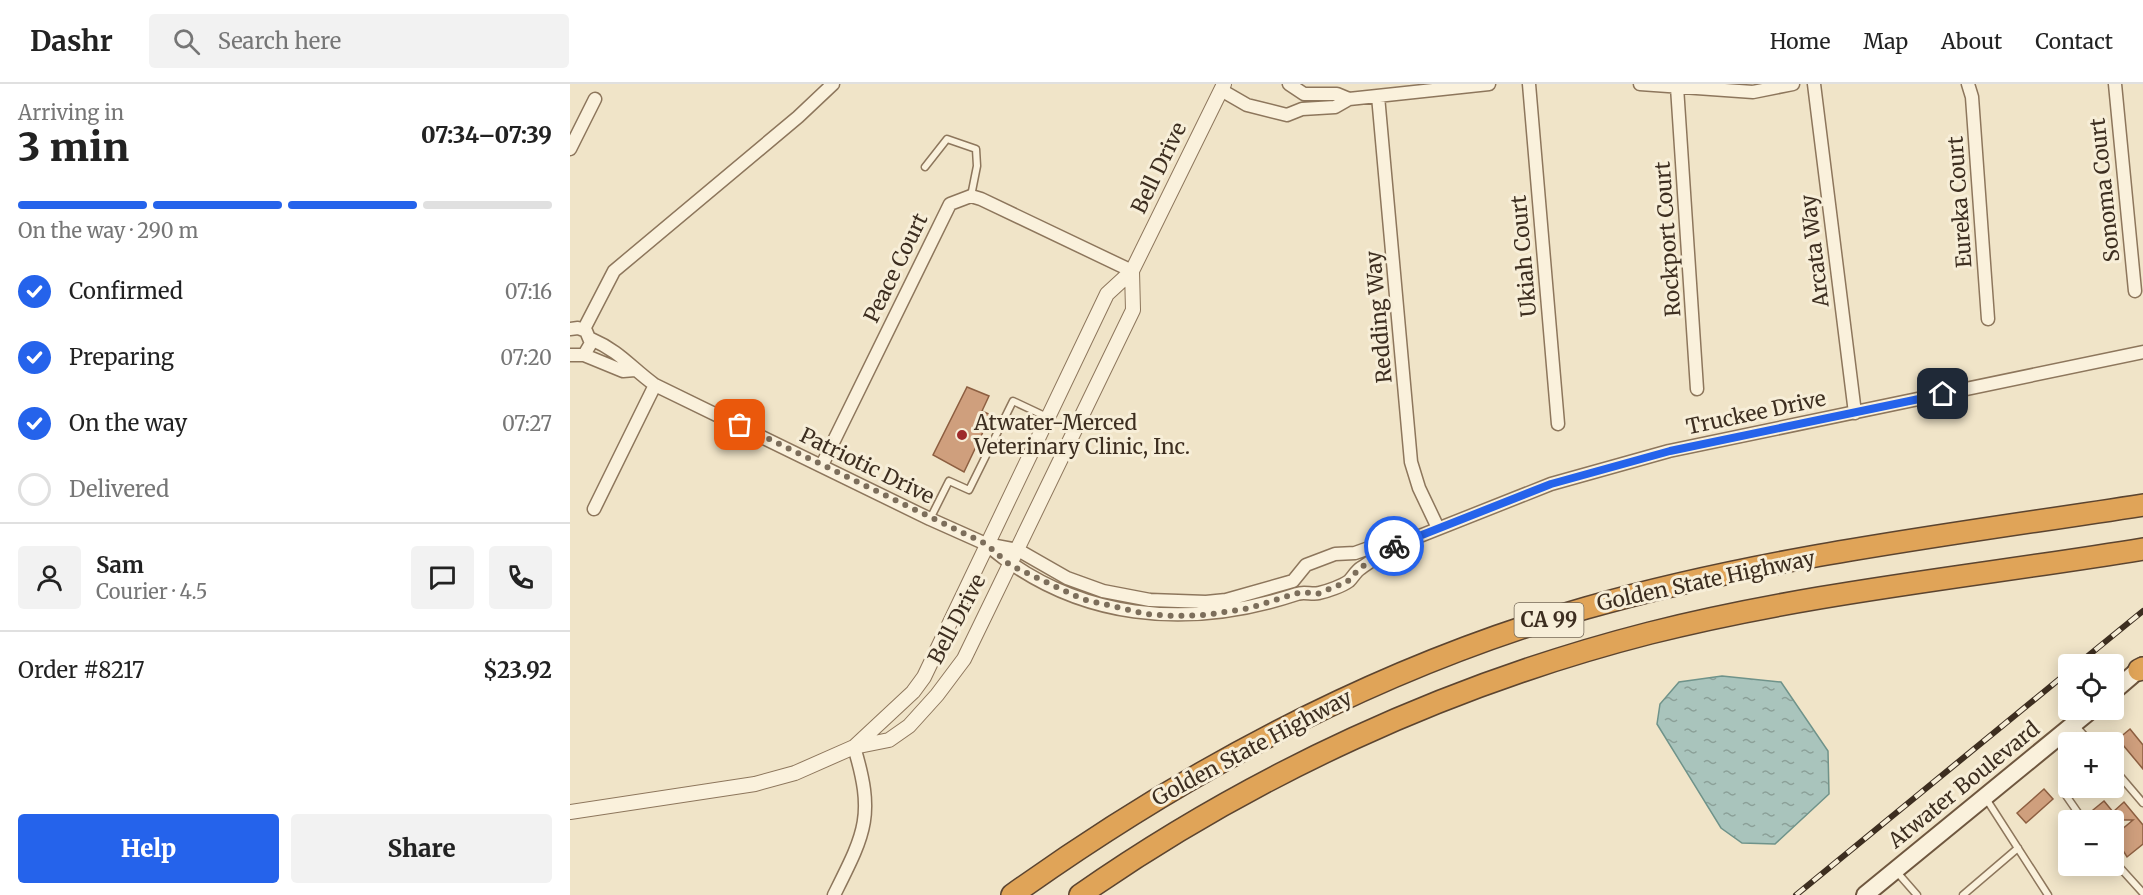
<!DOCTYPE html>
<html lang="en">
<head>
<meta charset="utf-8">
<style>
  body { margin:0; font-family:Merriweather,serif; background:#f2f2f2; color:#222; height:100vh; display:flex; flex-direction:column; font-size:22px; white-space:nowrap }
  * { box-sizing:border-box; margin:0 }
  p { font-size:20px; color:#767676 }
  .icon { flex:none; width:33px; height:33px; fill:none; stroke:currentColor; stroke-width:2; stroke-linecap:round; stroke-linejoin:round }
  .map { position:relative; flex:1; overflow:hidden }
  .drawer { display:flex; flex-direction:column; background:#fff; width:570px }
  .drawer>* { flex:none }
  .controls { position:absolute; left:1488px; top:570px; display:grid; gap:12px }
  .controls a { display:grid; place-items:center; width:66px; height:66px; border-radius:6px; background:#fff; box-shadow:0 3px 15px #0003; font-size:30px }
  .pin { position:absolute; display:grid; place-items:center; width:51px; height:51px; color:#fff; margin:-26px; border-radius:12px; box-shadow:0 3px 9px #0006 }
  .courier { position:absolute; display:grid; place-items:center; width:60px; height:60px; margin:-30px; border:4px solid #2563eb; border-radius:50%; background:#fff; color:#222; box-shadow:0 2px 8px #0007 }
  .summary em { font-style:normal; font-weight:800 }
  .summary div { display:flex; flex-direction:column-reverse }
  .summary { display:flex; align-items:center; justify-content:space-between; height:102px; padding:0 18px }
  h1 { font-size:39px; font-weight:800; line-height:45px }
  .bar { display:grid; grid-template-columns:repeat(4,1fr); gap:9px 6px; align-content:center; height:72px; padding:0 18px }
  .bar i { height:8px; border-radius:4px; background:#e0e0e0 }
  .bar .on { background:#2563eb }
  .bar p { grid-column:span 4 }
  .line { display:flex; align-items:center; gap:15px; padding:0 18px; border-top:2px solid #e0e0e0 }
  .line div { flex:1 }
  .round { display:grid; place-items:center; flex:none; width:63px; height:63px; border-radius:6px; background:#f2f2f2 }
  ol { padding:0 18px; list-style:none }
  li { display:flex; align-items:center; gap:18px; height:66px }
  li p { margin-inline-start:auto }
  li .icon { padding:6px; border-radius:50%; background:#2563eb; color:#fff; stroke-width:4 }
  li:last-child { color:#767676 }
  li i { width:33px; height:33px; border:3px solid #e0e0e0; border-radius:50% }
  .button { display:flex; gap:12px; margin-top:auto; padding:12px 18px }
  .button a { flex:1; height:69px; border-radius:6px; background:#2563eb; color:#fff; font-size:24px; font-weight:800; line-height:69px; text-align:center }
  .button a+a { background:#f2f2f2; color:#222 }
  header { display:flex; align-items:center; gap:36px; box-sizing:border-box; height:84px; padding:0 30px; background:#fff; border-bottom:2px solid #e0e0e0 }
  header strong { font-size:28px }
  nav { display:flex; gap:33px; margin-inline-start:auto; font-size:21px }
  .search { width:420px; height:54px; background:#f2f2f2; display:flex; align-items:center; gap:15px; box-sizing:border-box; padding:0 21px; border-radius:6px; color:#767676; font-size:22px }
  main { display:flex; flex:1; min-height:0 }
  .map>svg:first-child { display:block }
  .water { fill:url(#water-ripples); stroke:#6f938a; stroke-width:1.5 }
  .building { fill:#cf9f7d; stroke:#8d5f41; stroke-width:1.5 }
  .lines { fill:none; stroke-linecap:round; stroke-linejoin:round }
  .service-casing { stroke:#8d765c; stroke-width:9 }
  .minor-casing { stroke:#8d765c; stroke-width:15 }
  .tertiary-casing { stroke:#8d765c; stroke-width:16 }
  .secondary-casing { stroke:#6f573f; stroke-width:20 }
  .motorway-casing { stroke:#5b4430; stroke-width:24 }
  .service { stroke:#faf1dc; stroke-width:6 }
  .minor { stroke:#faf1dc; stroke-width:12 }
  .tertiary { stroke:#faf1dc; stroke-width:14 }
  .secondary { stroke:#faf1dc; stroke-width:16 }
  .motorway { stroke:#e0a458; stroke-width:21 }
  .rail-casing { stroke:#3d2e20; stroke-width:6 }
  .rail { stroke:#f7eed8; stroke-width:4; stroke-dasharray:11; stroke-linecap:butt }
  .done { stroke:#7c6e5b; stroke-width:6; stroke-dasharray:0 10.8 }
  .route { stroke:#2563eb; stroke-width:8 }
  .poi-dot { fill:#9e2a2b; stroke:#f7eed8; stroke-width:2 }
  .labels { text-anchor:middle; stroke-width:6; stroke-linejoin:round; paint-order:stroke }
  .shield { fill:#f7eed8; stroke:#756857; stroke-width:1.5 }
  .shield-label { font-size:20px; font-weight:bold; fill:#3d2e20 }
  .street-label { font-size:21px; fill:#3d2e20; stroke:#f7eed8 }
  .poi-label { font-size:21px; fill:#3d2e20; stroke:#f7eed8; text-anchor:start }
</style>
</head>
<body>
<header>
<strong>Dashr</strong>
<div class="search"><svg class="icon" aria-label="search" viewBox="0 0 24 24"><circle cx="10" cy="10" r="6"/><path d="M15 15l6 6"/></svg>Search here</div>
<nav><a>Home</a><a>Map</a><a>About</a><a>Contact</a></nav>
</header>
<main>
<section class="drawer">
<div class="summary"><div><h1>3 min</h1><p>Arriving in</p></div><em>07:34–07:39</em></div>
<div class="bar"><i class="on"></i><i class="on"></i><i class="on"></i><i></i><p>On the way · 290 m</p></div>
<ol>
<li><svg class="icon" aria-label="check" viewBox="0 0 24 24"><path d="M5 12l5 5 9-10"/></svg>Confirmed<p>07:16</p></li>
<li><svg class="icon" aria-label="check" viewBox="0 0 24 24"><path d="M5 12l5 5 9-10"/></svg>Preparing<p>07:20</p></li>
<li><svg class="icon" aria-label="check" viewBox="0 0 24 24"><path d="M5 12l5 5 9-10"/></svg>On the way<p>07:27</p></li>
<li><i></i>Delivered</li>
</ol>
<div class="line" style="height:108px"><a class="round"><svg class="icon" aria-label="person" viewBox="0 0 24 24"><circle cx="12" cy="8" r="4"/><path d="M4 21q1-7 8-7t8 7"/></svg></a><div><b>Sam</b><p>Courier · 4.5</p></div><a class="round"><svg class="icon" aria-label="chat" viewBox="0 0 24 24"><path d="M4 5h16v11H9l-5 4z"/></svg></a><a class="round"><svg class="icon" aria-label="phone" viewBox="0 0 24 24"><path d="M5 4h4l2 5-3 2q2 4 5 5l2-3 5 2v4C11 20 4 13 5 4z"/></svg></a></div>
<div class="line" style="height:78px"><div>Order #8217</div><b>$23.92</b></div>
<div class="button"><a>Help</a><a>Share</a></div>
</section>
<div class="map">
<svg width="1573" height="811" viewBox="0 0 1573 811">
  <defs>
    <pattern id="water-ripples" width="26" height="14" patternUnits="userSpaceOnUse" patternTransform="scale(1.5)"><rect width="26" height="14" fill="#a9c4bc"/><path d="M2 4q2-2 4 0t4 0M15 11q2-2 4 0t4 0" fill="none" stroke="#8ba098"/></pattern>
  </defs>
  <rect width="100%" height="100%" fill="#f0e4c8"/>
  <!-- water -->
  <path class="water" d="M1152,592L1211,598L1258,667L1259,710L1205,760L1172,759L1151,744L1087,640L1090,620L1109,598Z"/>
  <!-- building -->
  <path class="building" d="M397,303L419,312L412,327L421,331L394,388L363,371Z
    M1560,645L1573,661V685L1548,655Z
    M1474,705L1483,715L1456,739L1447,729Z
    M1534,717L1543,728L1554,718L1573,741V760L1557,773L1544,752L1563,736H1532L1523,726Z"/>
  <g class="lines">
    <!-- service casing -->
    <g class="service-casing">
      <path id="service" d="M355,83L377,55L406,65L407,82L401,112
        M360,435L379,397L399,406L443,317L477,333
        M1504,640L1520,658
        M1544,685L1573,719
        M1502,704L1495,710L1513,736
        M1415,713L1478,811
        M1544,777L1573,809
        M1326,787L1347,811
        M1393,811L1448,764"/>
    </g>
    <!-- minor casing -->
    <g class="minor-casing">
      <path id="minor" d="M719,0L734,10H767L779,15
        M959,0L988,340
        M1070,0L1183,8L1223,0
        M1244,0L1285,329
        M1398,0L1402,13L1418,235
        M1545,0L1565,207
        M1107,3L1127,305
        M651,6L677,21L717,31L732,25L765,23L779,15L919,0
        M808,12L841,378L849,404L868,444
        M0,65L25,15
        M0,245L8,244L16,247L21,259L14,271H0
        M14,245L44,187L228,33L263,0
        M21,255C51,268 60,283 85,301L360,435L416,460L448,466L497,494L533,507L580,516L636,518L656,516L723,497L736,481L765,470L785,469L799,464L817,465
        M14,271L53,287L65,286
        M252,381L380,120L401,112L411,115L562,187
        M24,425L85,301
        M416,460C506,537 618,546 727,510C734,507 742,511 749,509C758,507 772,502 779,497C783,493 786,487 791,484C801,477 808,473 817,465L981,400L1099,367L1573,268
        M264,811C295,749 305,732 284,663"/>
    </g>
    <!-- tertiary casing -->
    <g class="tertiary-casing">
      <path id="tertiary" d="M284,663L343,608L354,593L537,210L562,187L654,0
        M0,728L185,700L225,689L284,663L319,656L339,642L367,611L394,575L563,226L562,187"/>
    </g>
    <!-- secondary casing -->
    <g class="secondary-casing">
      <path id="secondary" d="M1544,607L1573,582
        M1295,811L1521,626"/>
    </g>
    <!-- motorway casing -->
    <g class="motorway-casing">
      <path id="motorway" d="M1569,586L1573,584
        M442,811C617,686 809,583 1016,524C1198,472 1387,450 1573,421
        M510,811C682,691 877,601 1080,549C1242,508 1409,492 1573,465"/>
    </g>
    <!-- service -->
    <use href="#service" class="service"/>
    <!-- minor -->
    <use href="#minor" class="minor"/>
    <!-- tertiary -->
    <use href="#tertiary" class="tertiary"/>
    <!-- secondary -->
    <use href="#secondary" class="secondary"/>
    <!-- motorway -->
    <use href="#motorway" class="motorway"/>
    <!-- rail casing -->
    <g class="rail-casing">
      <path id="rail" d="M1508,580L1573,527
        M1226,811L1498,588"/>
    </g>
    <!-- rail -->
    <use href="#rail" class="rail"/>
  </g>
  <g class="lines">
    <!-- done -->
    <path class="done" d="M170,341L416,460L440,481L512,515L576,530L604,532L636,531L680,524L731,508L747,510L777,498L790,484L824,462"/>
    <!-- route -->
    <path class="route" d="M824,462L981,400L1100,367L1373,310"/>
  </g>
  <!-- markers -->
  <circle class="poi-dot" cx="392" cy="351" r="6"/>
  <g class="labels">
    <!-- shield labels -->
    <rect class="shield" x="944.5" y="519" width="69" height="34" rx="4.5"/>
    <g class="shield-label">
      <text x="979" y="543">CA 99</text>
    </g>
    <!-- street labels -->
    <g class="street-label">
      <text transform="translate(589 84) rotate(-64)" y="7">Bell Drive</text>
      <text transform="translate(1535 106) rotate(-96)" y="7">Sonoma Court</text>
      <text transform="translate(1390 118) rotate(-94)" y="7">Eureka Court</text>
      <text transform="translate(1098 155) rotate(-94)" y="7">Rockport Court</text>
      <text transform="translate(1245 167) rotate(-97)" y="7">Arcata Way</text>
      <text transform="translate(954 172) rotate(-95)" y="7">Ukiah Court</text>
      <text transform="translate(326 184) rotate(-64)" y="7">Peace Court</text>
      <text transform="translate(809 233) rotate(-95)" y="7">Redding Way</text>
      <text transform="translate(1186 329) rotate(-12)" y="7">Truckee Drive</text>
      <text transform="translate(297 382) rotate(26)" y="7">Patriotic Drive</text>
      <text transform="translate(1136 497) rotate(-12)" y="7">Golden State Highway</text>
      <text transform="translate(387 535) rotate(-62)" y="7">Bell Drive</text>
      <text transform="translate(682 664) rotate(-28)" y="7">Golden State Highway</text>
      <text transform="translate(1394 701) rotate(-39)" y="7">Atwater Boulevard</text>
    </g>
    <!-- poi labels -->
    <g class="poi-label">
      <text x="404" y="346">Atwater-Merced<tspan x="404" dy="24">Veterinary Clinic, Inc.</tspan></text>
    </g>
  </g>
</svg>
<div class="controls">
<a><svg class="icon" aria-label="locate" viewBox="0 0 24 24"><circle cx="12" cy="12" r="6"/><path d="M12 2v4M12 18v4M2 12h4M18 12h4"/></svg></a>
<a>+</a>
<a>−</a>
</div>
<div class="pin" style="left:170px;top:341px;background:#ea580c"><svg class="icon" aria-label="bag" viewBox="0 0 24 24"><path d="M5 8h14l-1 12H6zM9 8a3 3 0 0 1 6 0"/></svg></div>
<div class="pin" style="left:1373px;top:310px;background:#1f2937"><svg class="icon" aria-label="home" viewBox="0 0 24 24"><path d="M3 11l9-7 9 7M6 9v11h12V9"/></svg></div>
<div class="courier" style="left:824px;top:462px"><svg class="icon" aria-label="bike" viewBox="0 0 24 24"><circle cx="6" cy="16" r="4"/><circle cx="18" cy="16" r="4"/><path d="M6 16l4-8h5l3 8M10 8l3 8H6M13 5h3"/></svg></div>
</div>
</main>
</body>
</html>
